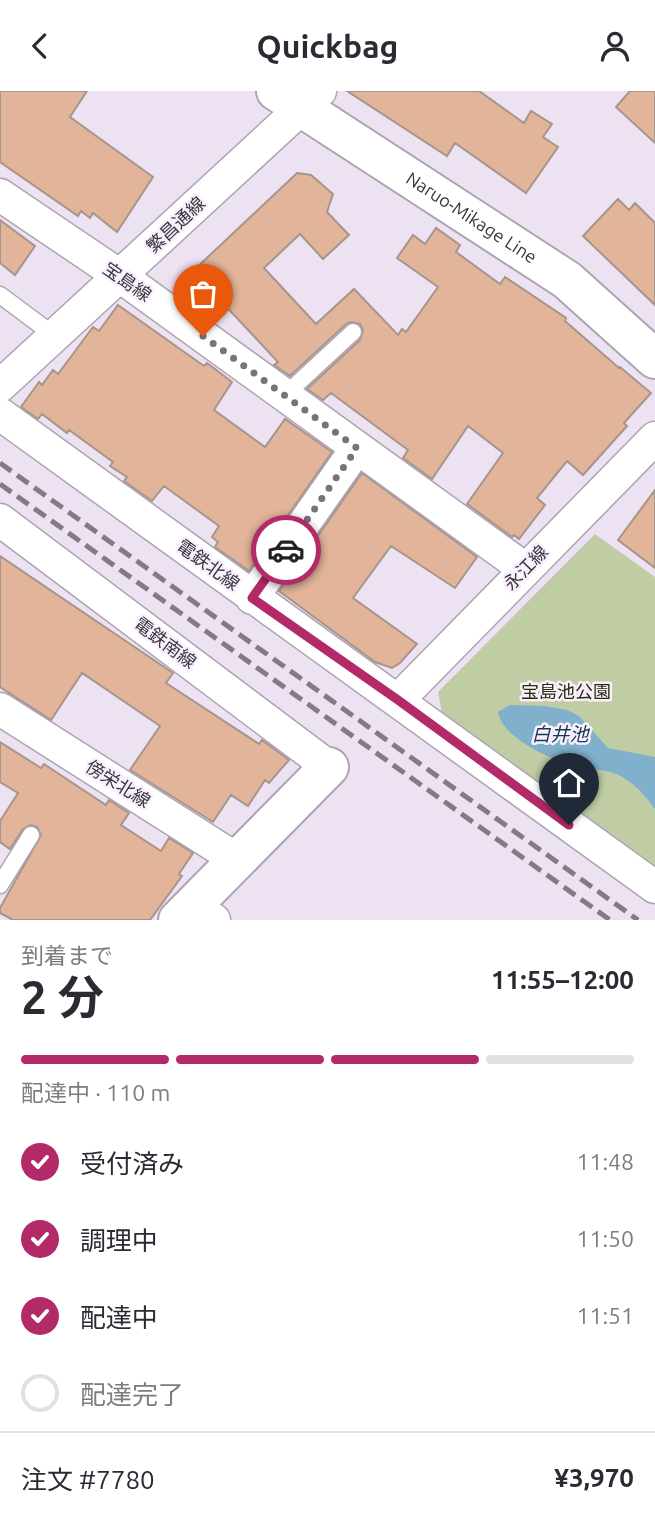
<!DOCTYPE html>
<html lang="ja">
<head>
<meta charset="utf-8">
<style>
  body { margin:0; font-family:Ubuntu,"Noto Sans JP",sans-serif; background:#f2f2f3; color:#2b2b33; height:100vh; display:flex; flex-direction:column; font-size:26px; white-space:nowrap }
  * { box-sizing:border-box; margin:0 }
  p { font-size:23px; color:#7c7c81 }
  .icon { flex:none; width:38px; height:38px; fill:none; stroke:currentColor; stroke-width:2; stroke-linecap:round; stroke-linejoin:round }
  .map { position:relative; height:829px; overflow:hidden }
  .drawer { display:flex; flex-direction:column; background:#fff; flex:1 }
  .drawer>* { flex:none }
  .pin { position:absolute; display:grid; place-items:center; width:60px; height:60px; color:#fff; margin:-72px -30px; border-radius:50% 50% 50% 0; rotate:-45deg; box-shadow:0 0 7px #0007 }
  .pin .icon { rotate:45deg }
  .courier { position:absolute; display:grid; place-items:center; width:70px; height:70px; margin:-35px; border:5px solid #b32a69; border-radius:50%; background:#fff; color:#222; box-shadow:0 2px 9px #0007 }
  .summary em { font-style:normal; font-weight:700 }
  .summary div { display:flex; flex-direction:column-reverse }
  .summary { display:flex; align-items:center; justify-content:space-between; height:119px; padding:0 21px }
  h1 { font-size:46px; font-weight:700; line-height:52px }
  .bar { display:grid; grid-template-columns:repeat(4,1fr); gap:10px 7px; align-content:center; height:84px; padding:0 21px }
  .bar i { height:9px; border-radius:5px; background:#e1e1e2 }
  .bar .current { background:#b32a69 }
  .bar p { grid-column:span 4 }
  .line { display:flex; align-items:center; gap:18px; padding:0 21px; border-top:2px solid #e1e1e2 }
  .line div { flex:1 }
  ol { padding:0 21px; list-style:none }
  li { display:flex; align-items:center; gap:21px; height:77px }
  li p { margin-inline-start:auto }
  li .icon { padding:7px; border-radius:50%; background:#b32a69; color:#fff; stroke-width:4 }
  li:last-child { color:#7c7c81 }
  li i { width:38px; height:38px; border:4px solid #e1e1e2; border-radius:50% }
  header { display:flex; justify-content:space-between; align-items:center; height:91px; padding:0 21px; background:#fff; font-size:32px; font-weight:700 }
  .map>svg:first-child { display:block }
  .green { fill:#c0cca4 }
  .water { fill:#81b0cd }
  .building { fill:#e2b499; stroke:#a5958d; stroke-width:2 }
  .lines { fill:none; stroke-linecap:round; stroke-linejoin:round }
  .lane-casing { stroke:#ada4b2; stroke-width:19 }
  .street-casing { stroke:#ada4b2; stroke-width:35 }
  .secondary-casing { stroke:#ada4b2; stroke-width:42 }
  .lane { stroke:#fff; stroke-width:16 }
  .street { stroke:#fff; stroke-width:32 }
  .secondary { stroke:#fff; stroke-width:38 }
  .rail { stroke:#827b85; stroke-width:5; stroke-dasharray:14 7; stroke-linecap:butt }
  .done { stroke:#79727b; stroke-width:7; stroke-dasharray:0 12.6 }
  .route { stroke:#b32a69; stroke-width:9 }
  .labels { text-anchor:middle; stroke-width:5; stroke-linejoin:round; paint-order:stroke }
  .street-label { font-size:18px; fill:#3a363c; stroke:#faefff }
  .park-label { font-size:18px; fill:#252d09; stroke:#faefff }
  .water-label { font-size:19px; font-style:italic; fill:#123a4e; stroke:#faefff }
</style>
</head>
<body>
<header><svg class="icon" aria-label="back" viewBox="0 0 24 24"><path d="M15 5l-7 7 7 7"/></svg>Quickbag<svg class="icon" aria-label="person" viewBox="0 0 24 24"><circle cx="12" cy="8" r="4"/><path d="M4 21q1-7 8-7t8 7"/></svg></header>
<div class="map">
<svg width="655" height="829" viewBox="0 0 655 829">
  <rect width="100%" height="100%" fill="#ede2f1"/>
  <!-- green -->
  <path class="green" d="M595,443L655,486V781L442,623L438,601Z"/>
  <!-- water -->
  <path class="water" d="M510,614L545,615L567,619L579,625L608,657L655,666V718C646,706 637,695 624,687C609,677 593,680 576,675C552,669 503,648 498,621Z"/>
  <!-- building -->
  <path class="building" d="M0,0H87L70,26L153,86L117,141L93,122L90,127L81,120L78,125L0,71Z
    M347,0H479L524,32L531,20L552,33L543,46L558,56L526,102L455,52L447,65Z
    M630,0H655V52L616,16Z
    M297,82L311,84L333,103L327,121L349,144L323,168L300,143L264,177L316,233L354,198L398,244L402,238L406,241L438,196L397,167L413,144L425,153L436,137L460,154L456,161L500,193L505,186L566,227L565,230L619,277L620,276L651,302L624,332L627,335L583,384L567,370L537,407L545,414L519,448L514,444L512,446L467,413L503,362L468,335L432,388L403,367L408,359L331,302L323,309L307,298L360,249L363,239L360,233L351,231L346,233L290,285L274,274L278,271L193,180Z
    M618,108L629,119L635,112L655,132V214L583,145Z
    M0,129L35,155L15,184L0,172Z
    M118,214L204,275L207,272L232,291L214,319L265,356L285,328L332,361L249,480L215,456L218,451L212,446L219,435L164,395L152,410L124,390L127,386L110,375L113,371L69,339L67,342L42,323L38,328L21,316L39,291L42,294L53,279L58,283L93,236L99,240Z
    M362,382L477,466L455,497L391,455L353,507L417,553L400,572L392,577L375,571L279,500Z
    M655,399V477L618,449Z
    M0,465L173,582L166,592L259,653L262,649L289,669L269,692L265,689L248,715L231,704L213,731L130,679L160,635L82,582L51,629L0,596Z
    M0,651L41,677L44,673L106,714L109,709L129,722L121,734L161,760L169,747L193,762L179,783L182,785L150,829H13L0,822V817L41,744L37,736L31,734L23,738L10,758L0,751V730L18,702L0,691Z"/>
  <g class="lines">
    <!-- lane casing -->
    <g class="lane-casing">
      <path id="lane" d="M0,204L55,245
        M285,304L353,241
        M0,794L31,744"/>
    </g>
    <!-- street casing -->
    <g class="street-casing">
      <path id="street" d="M0,104L120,185L525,478
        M0,295L320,0
        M0,323L655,796
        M0,429L329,676
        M252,507L357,357
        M398,609L655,347
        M0,618L236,768
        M193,814L214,829"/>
    </g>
    <!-- secondary casing -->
    <g class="secondary-casing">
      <g id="secondary">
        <path id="s1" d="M276,0L567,189L655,268"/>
        <path d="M178,829L329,676"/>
      </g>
    </g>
    <!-- lane -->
    <use href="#lane" class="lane"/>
    <!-- street -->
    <use href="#street" class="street"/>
    <!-- secondary -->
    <use href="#secondary" class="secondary"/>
    <!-- rail -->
    <path class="rail" d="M0,372L638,829
      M0,393L610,829"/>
  </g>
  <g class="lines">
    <!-- done -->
    <path class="done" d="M203,245L357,357L286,459"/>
    <!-- route -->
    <path class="route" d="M286,459L252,507L398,609L569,734"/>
  </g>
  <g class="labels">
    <!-- street labels -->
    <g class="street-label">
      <text dy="6" stroke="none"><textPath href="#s1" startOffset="233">Naruo-Mikage Line</textPath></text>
      <text transform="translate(176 134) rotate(-43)" y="6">繁昌通線</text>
      <text transform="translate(127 191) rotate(35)" y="6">宝島線</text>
      <text transform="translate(208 474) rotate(36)" y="6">電鉄北線</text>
      <text transform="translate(526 477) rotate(-46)" y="6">永江線</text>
      <text transform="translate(165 552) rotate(37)" y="6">電鉄南線</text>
      <text transform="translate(118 693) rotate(32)" y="6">傍栄北線</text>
    </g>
    <!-- park labels -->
    <g class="park-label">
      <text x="566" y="607">宝島池公園</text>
    </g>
    <!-- water labels -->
    <g class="water-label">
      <text x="560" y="650">白井池</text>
    </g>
  </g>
</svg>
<div class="pin" style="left:203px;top:245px;background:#ea580c"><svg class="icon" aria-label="bag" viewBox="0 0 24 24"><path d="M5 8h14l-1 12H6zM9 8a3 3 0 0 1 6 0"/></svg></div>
<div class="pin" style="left:569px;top:734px;background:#1f2937"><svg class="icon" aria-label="home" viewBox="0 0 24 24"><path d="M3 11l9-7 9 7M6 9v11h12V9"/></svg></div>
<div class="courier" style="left:286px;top:459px"><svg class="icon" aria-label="car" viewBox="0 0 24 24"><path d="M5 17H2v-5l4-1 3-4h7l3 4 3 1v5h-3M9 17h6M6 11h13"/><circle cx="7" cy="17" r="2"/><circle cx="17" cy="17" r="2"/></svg></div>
</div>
<section class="drawer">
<div class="summary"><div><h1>2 分</h1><p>到着まで</p></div><em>11:55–12:00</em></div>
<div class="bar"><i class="current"></i><i class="current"></i><i class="current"></i><i></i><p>配達中 · 110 m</p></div>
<ol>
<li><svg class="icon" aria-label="check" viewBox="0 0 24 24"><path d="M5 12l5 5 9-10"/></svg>受付済み<p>11:48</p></li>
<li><svg class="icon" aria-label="check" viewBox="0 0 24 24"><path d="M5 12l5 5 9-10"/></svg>調理中<p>11:50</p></li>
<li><svg class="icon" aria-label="check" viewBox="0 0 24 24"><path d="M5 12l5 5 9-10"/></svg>配達中<p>11:51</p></li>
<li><i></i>配達完了</li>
</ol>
<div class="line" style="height:91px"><div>注文 #7780</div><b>¥3,970</b></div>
</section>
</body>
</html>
